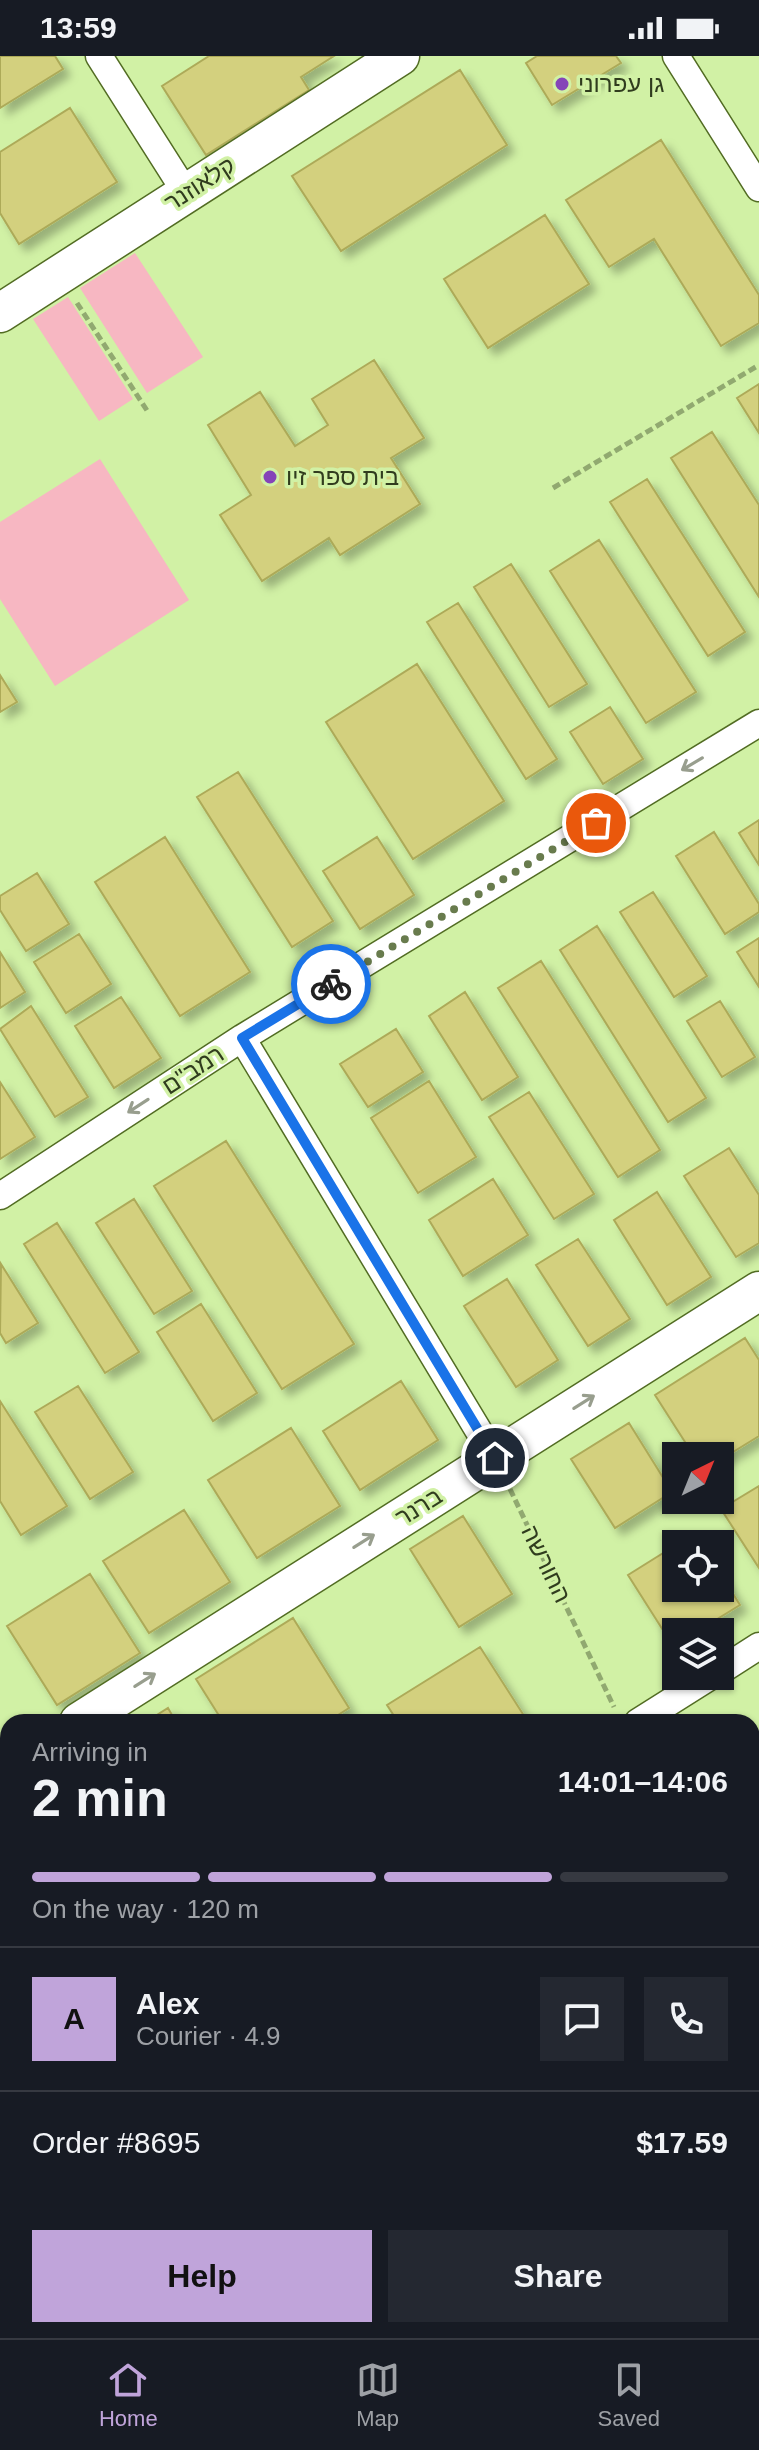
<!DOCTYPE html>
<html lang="en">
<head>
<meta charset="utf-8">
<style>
  body { margin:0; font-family:Helvetica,Heebo,sans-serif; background:#242831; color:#f1f3f6; height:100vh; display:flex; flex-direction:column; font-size:30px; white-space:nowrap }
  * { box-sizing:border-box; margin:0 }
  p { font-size:26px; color:#9ea1a6 }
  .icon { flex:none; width:44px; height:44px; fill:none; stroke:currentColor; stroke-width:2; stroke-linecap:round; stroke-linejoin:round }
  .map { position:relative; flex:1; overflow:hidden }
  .drawer { position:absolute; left:0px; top:1658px; width:760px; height:624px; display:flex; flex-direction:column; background:#171b24; border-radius:24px 24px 0 0; box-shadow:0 2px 6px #0004 }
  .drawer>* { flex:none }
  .needle { width:52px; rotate:43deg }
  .buttons { position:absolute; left:662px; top:1386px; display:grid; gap:16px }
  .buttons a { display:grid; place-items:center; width:72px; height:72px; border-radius:0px; background:#171b24; box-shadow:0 2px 6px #0004; font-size:40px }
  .pin { position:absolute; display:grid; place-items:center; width:68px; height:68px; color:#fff; margin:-34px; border:4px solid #fff; border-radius:50%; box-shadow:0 2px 8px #0007 }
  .courier { position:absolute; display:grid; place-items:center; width:80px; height:80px; margin:-40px; border:6px solid #1a73e8; border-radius:50%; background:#fff; color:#222; box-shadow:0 2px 10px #0007 }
  .summary em { font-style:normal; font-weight:600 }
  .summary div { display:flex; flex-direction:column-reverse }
  .summary { display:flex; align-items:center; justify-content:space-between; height:136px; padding:0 32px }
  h1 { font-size:52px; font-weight:600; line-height:60px }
  .bar { display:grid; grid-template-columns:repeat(4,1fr); gap:12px 8px; align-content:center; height:96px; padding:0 32px }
  .bar i { height:10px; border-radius:6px; background:#363941 }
  .bar .selected { background:#c0a4da }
  .bar p { grid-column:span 4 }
  .line { display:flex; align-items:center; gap:20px; padding:0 32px; border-top:2px solid #363941 }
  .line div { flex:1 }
  .round { display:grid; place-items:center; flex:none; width:84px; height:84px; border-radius:0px; background:#242831 }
  .cta { display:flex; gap:16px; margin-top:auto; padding:16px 32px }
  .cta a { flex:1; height:92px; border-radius:0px; background:#c0a4da; color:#111; font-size:32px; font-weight:600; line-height:92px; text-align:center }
  .cta a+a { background:#242831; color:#f1f3f6 }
  .status { display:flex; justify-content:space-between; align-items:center; height:56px; padding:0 40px; background:#171b24; direction:ltr }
  .status svg { height:22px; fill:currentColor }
  .dock { display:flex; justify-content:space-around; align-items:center; height:112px; border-top:2px solid #363941; background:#171b24; font-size:22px; color:#9ea1a6 }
  .dock a { display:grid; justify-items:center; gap:4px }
  .dock .selected { color:#c0a4da }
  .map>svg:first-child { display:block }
  .green { fill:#f7b7c2 }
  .forest { fill:#f494a7 }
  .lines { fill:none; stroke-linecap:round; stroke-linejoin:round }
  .stream { stroke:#709039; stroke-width:10 }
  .building { fill:#d3d07e; stroke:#adaa59; stroke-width:2; filter:url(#shadow) }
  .street-casing { stroke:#526c23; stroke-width:29 }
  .secondary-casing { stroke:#526c23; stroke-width:41 }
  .path { stroke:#91a970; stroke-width:5; stroke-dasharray:8 4; stroke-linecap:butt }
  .street { stroke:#fff; stroke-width:26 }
  .secondary { stroke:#fff; stroke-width:38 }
  .oneway { stroke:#989e8e }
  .done { stroke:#687b4d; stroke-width:8; stroke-dasharray:0 14.4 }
  .route { stroke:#1a73e8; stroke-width:10 }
  .poi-dot { fill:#8544b8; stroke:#d1f1a5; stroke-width:3 }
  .labels { text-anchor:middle; stroke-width:7; stroke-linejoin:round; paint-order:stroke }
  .poi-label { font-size:24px; fill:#303c1e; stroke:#d1f1a5; text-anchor:start }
  .street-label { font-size:24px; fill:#303c1e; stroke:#d1f1a5 }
</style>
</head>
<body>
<div class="status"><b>13:59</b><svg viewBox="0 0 49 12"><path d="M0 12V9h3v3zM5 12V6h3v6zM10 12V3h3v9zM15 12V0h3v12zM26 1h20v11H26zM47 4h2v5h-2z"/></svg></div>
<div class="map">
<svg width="759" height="2282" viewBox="0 0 759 2282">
  <defs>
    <filter id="shadow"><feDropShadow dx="7" dy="7" stdDeviation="4" flood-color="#0004"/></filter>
  </defs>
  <rect width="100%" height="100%" fill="#d1f1a5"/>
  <!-- green -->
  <path class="green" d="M135,197L203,301L147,337L80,232Z
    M68,241L133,343L99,365L33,263Z
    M100,403L189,544L55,630L0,543V466Z"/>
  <!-- forest -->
  <path class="forest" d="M8,2101V2274H733L738,2282H0V2106Z"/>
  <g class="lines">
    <!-- stream -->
    <path class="stream" d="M570,2274L582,2282"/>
  </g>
  <!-- building -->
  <path class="building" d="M0,0H55L63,13L0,52Z
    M209,0H334L301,21L309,34L206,99L162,30Z
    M537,0H616L621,7L552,49L526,7Z
    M460,14L507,89L341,195L292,120Z
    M70,52L117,126L19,188L0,157V96Z
    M661,84L759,239V267L721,290L654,183L609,211L566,144Z
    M545,159L589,228L488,292L444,223Z
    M374,304L424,382L391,402L420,448L340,499L329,482L262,525L220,459L251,439L208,369L260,336L295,390L328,369L312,343Z
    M759,328V377L737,342Z
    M712,376L759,449V541L671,402Z
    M647,423L745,576L708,600L610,446Z
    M599,484L696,636L646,667L550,515Z
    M511,508L587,628L549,651L474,531Z
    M458,547L557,703L526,723L427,566Z
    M417,608L504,745L413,803L326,666Z
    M0,619L17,646L0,656Z
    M610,651L643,703L603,728L570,676Z
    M238,716L333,865L292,891L197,741Z
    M759,764V809L739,777Z
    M714,776L759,848V856L725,878L676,800Z
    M165,781L250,916L180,960L95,826Z
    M377,781L414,839L360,873L323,815Z
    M37,817L69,868L26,895L0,854V840Z
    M653,836L707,920L674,941L620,856Z
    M597,870L706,1042L668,1066L560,894Z
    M79,878L111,928L66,957L34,906Z
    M759,882V931L737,896Z
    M0,896L25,936L0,952Z
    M541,905L660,1094L618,1121L498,932Z
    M465,936L518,1021L482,1044L429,960Z
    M121,941L161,1002L114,1032L75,970Z
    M720,945L755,1001L722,1021L687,965Z
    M31,950L88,1041L55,1061L0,973Z
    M396,973L423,1016L368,1051L340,1008Z
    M429,1025L476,1101L418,1137L371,1062Z
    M0,1026L35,1081L0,1103Z
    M529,1036L594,1138L554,1163L489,1061Z
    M226,1085L354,1288L282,1333L154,1130Z
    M729,1092L759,1139V1187L736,1201L684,1120Z
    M493,1123L528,1179L463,1220L429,1164Z
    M657,1136L711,1221L667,1249L614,1164Z
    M134,1143L192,1235L154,1258L96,1167Z
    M57,1167L139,1296L105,1317L24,1188Z
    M578,1183L630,1263L588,1290L536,1209Z
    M1,1208L38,1267L6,1287L0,1277Z
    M507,1223L558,1304L516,1331L464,1250Z
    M201,1248L257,1337L213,1365L157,1276Z
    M745,1282L759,1304V1380L720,1404V1400H694L655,1339Z
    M401,1325L438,1384L360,1434L323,1375Z
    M78,1330L133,1416L90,1443L35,1356Z
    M0,1345L67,1450L21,1479L0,1445Z
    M629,1367L672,1436L615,1472L571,1403Z
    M291,1372L340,1450L257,1502L208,1424Z
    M759,1430V1512L721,1453Z
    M184,1454L230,1526L149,1577L103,1505Z
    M463,1460L512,1538L459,1571L410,1493Z
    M695,1477L702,1488H677Z
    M676,1489V1532H720V1517L740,1549L696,1576H676L673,1590L628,1519Z
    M90,1518L140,1597L57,1649L7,1570Z
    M293,1562L349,1652L327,1666H223L196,1623Z
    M480,1591L528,1666H398L387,1649Z
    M168,1652L176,1666H146Z
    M752,1690L759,1701V1754L752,1758Z
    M0,1914L8,1927V2020L0,2025Z
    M759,2015V2103L752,2092V2019Z"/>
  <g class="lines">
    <!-- street casing -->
    <g class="street-casing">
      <path id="street" d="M99,0L186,137
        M676,0L759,132
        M242,982L495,1402
        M0,1140L242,982L759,667
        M720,1615L759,1590
        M638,1666L711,1620
        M752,1899L759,1912
        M0,2064L8,2059"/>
    </g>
    <!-- secondary casing -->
    <g class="secondary-casing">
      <path id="secondary" d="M0,257L400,0
        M79,1666L759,1235
        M0,1716L8,1711"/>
    </g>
    <!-- path -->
    <path class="path" d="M77,247L148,356
      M553,432L759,309
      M510,1433L614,1651
      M427,2274L430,2282"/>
    <!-- street -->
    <use href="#street" class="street"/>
    <!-- secondary -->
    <use href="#secondary" class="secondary"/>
  </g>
  <!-- one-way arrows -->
  <defs><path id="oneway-shaft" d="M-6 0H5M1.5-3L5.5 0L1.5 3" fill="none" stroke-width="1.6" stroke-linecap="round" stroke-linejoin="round" transform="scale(2)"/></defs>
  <g class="oneway">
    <use href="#oneway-shaft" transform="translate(692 708) rotate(149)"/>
    <use href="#oneway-shaft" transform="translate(138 1050) rotate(147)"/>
    <use href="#oneway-shaft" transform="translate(584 1346) rotate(-32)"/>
    <use href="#oneway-shaft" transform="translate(364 1485) rotate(-32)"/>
    <use href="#oneway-shaft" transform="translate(145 1624) rotate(-32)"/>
  </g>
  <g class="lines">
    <!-- done -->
    <path class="done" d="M331,928L596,767"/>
    <!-- route -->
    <path class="route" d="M331,928L242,982L495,1402"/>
  </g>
  <!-- markers -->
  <g class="poi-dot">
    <circle cx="562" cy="28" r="8"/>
    <circle cx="270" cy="421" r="8"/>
  </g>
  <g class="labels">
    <!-- poi labels -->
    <g class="poi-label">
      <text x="578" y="36">גן עפרוני</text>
      <text x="286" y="429">בית ספר זיו</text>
    </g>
    <!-- street labels -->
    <g class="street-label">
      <text transform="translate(200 128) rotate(-33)" y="8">קלאוזנר</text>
      <text transform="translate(193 1014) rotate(-33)" y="8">רמב"ם</text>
      <text transform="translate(419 1451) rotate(-32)" y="8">ברנר</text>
      <text transform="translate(546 1508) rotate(64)" y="8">החורשה</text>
    </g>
  </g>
</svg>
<div class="buttons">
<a><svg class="needle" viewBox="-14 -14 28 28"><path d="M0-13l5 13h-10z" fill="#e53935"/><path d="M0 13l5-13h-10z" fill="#9ea1a6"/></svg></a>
<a><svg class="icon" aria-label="locate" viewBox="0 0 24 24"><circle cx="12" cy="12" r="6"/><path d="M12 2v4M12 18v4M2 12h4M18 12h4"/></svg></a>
<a><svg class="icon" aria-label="layers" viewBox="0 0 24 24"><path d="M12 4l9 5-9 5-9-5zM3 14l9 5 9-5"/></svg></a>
</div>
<div class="pin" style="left:596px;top:767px;background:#ea580c"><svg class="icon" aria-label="bag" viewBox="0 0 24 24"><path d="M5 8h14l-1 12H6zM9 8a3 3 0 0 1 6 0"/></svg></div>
<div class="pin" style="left:495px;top:1402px;background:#1f2937"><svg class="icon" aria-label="home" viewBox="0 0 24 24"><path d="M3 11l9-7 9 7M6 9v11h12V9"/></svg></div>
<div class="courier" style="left:331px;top:928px"><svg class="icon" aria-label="bike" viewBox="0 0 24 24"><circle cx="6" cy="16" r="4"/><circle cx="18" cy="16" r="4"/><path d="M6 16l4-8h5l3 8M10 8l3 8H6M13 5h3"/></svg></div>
<section class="drawer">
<div class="summary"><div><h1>2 min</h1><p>Arriving in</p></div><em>14:01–14:06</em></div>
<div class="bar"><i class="selected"></i><i class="selected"></i><i class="selected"></i><i></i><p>On the way · 120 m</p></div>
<div class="line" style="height:144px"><b class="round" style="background:#c0a4da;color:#111">A</b><div><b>Alex</b><p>Courier · 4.9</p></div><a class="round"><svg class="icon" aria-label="chat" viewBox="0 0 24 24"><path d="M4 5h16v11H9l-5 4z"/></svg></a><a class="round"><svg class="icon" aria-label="phone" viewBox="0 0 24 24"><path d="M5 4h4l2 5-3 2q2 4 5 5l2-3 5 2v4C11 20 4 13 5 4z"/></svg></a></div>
<div class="line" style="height:104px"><div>Order #8695</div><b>$17.59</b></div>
<div class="cta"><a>Help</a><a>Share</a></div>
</section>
</div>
<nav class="dock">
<a class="selected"><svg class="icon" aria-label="home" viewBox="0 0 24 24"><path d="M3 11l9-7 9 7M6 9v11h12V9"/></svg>Home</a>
<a><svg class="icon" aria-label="map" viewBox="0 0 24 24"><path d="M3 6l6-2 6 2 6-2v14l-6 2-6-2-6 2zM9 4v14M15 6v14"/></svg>Map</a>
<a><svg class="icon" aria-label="saved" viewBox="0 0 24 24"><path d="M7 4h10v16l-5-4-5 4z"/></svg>Saved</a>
</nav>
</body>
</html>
